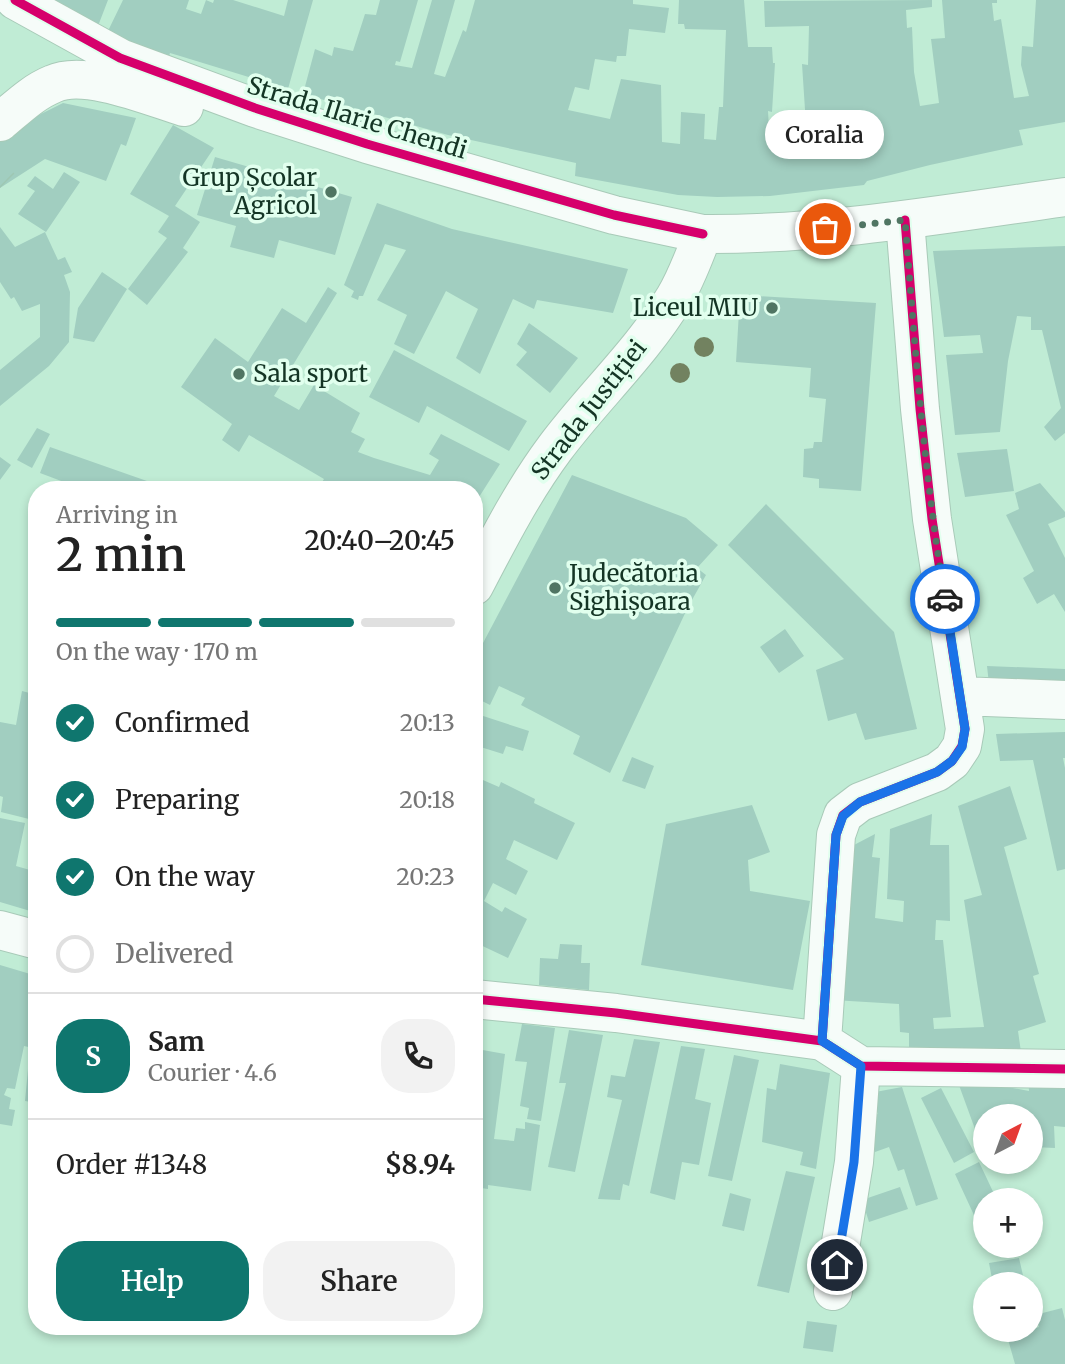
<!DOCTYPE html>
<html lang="en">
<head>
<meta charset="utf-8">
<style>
  body { margin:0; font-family:Merriweather,serif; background:#f2f2f2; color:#222; height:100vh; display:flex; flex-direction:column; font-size:26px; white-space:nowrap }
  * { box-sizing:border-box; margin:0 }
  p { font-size:23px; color:#767676 }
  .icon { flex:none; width:38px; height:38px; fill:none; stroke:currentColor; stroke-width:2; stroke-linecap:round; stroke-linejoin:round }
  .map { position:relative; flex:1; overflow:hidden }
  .sheet { position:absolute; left:28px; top:481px; width:455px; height:854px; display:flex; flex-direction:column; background:#fff; border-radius:28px; box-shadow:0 4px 10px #0003 }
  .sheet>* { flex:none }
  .needle { width:46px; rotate:41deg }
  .fabs { position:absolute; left:973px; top:1104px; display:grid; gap:14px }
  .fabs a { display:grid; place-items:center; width:70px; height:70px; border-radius:50%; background:#fff; box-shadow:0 4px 10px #0003; font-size:35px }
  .pin { position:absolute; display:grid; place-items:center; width:60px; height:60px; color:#fff; margin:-30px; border:4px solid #fff; border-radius:50%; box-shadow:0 2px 7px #0007 }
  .courier { position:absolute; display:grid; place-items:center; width:70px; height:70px; margin:-35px; border:5px solid #1a73e8; border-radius:50%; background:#fff; color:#222; box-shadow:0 2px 9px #0007 }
  .bubble { position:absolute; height:49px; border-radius:24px; background:#fff; box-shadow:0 4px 10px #0003; font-size:23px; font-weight:600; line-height:49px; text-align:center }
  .head em { font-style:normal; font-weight:600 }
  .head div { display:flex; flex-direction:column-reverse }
  .head { display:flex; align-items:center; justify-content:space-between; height:119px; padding:0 28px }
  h1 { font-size:46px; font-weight:600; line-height:52px }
  .bar { display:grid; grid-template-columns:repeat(4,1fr); gap:10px 7px; align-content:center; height:84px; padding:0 28px }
  .bar i { height:9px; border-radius:5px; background:#e0e0e0 }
  .bar .selected { background:#0f766e }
  .bar p { grid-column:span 4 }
  .line { display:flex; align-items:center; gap:18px; padding:0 28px; border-top:2px solid #e0e0e0 }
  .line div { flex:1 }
  .round { display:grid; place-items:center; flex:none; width:74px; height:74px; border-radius:28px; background:#f2f2f2 }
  ol { padding:0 28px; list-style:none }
  li { display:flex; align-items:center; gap:21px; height:77px }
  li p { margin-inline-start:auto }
  li .icon { padding:7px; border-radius:50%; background:#0f766e; color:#fff; stroke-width:4 }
  li:last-child { color:#767676 }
  li i { width:38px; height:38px; border:4px solid #e0e0e0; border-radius:50% }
  .button { display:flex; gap:14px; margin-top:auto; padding:14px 28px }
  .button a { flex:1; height:80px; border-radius:28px; background:#0f766e; color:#fff; font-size:28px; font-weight:600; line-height:80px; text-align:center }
  .button a+a { background:#f2f2f2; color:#222 }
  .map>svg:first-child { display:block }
  .building { fill:#a1cec0 }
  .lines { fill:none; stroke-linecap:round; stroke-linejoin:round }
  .minor-tunnel { stroke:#9ec7b2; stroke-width:38; stroke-dasharray:38 19; stroke-linecap:butt }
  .minor-casing { stroke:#a8cab8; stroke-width:40 }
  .major-casing { stroke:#a8cab8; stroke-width:40 }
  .minor { stroke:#f6fcf9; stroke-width:38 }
  .major { stroke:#f6fcf9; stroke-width:38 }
  .cycleway-casing { stroke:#e1ffee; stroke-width:13 }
  .cycleway { stroke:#d6006c; stroke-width:9 }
  .tree { fill:#728260 }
  .done { stroke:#507563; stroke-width:7; stroke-dasharray:0 12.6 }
  .route { stroke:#1a73e8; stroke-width:9 }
  .poi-dot { fill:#507563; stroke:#e1ffee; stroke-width:2.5 }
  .labels { text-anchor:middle; stroke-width:7; stroke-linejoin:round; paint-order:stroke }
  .street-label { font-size:24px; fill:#143525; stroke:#e1ffee }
  .poi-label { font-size:24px; fill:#143525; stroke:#e1ffee; text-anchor:end }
</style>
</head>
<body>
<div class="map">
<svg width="1065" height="1364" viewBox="0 0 1065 1364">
  <rect width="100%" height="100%" fill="#c0ecd5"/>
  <!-- building -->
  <path class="building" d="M54,0H108L98,26Z
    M123,0H189L186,9L201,14L206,0L213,3L214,0H233L284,16L288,0H313L288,89L180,56L170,53L168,59L107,33Z
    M380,0H418L400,62L396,61L395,65L412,68L432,0H455L434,74L445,77L463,30L466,32L475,0H633V4L669,8L665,33L629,29L626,56H617L616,62L595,59L589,90L575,87L568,110L610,119L621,79L661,85L662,142L680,144L681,112L705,114L704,139L716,140L719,107H723L726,30L685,29L684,24H678L679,0H744L748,47H772L773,63H775L772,112L768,111L769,129L786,128V139L804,140H807L802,64L808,65L809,26L765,27L764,1L932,0V7L906,10L907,28L912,27L914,72L920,106L939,103L931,39L945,38L942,0H997V3H992L994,21L1001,19L1014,98L1029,96L1021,65L1022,46L1033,47L1036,0H1065V122L1019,130L1023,145L930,165L867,181L864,185L770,196L717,197L678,195L575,176L576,163L448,135L303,94L315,49L332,56L334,47L353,51L365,14L376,15Z
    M63,103L136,118L126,146L121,144L106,181L45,159L0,188V141L35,117Z
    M173,125L214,148L175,206L200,222L183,248L188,252L147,305L128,289L167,238L158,232L169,216L130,194Z
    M215,157L352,197L335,255L279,240L274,258L230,247L236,226L197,215Z
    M64,172L80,182L46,232L18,214L35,191L27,186L35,176L53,189Z
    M377,203L452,229L628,269L613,313L537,300L534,309L513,299L480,374L456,358L478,309L446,291L414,354L394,344L407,315L377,300L406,250L385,244L363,296H359L358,300L351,297L354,291L344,285Z
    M0,227L15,247L45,232L58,260L65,257L72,272L64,275L70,292L69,342L49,366L0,406V370L40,337V304L22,311L14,297L11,299L0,282Z
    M1065,246V433L1055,441L1044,427L1061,408L1042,330H1031V317L1017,316L1008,361L1000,432L955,435L946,355L983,353L980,335L944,337L933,251Z
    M102,272L127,289L94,342L73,338L78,308Z
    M328,287L337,293L274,396L299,410L314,385L360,413L351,432L365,439L358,452L374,458L430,475L439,460L429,454L441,434L500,464L474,505V490H317L324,479L249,435L239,452L222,440L232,424L181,387L215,338L248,362L282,308L306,323Z
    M740,295L876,303L861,491L819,488V479L803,477L804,449L813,448L814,442H822L826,399L809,397L811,368L736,362Z
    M529,323L578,358L550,393L516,365L527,352L517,344Z
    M394,350L527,421L509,451L427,406L419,423L369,397Z
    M37,428L50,434L32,468L17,460Z
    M50,447L164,487L179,488V490H85L40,473Z
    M1007,449L1014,491L965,497L957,453Z
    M0,457L11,465L0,480Z
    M572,475L686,518L718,545L697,568L706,575L688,607L610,773L573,754L580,736L521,705L525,698L499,686L490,705L474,697V660Z
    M1040,483L1065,512V517L1048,524L1065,558V612L1054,594L1037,604L1023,578L1034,571L1006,515L1019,509L1015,493Z
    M766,504L894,632L917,729L865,740L856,713L828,721L816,670L844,659L728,545Z
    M785,629L804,656L779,673L760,647Z
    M987,666L1065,669V687L989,684Z
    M22,691L37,695V779L29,819L1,812L3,797L0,796V722L16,725Z
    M474,713L529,731L523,751L506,746L503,754L474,745Z
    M1065,732V758H1063L1065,768V869L1057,871L1033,760L1000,761L996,734Z
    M632,757L654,766L645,789L622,781Z
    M476,777L499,787L501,782L535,799L534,803L575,823L557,860L514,840L506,859L528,871L516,895L493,883L484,901L502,912L505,907L527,919L508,958L474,942V780Z
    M1010,786L1027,839L1004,847L1039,974L1033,976L1046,1022L1018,1031L1021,1052H909V1033L900,1032L899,1004L833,1000L854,845L875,834L872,857L880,858L875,918L903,922L904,901L887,899L890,829L932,814L930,845H949L950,921L936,920L935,940H943L951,1017L933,1018L934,1029L984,1027L964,900L982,895L958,806Z
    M752,805L770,852L748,860L750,891L810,901L793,990L641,965L666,824Z
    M0,818L25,823L16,866L37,872V913L0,902Z
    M560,944L582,945L581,963H590L589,990L539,985L540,958L558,959Z
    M0,965L37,976L33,1011L37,1012V1033L33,1048L24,1046L15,1089L7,1088L4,1095L11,1098L9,1109L15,1110L12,1126L0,1124Z
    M522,1024L555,1028L541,1121L527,1119L529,1108L520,1106L527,1062L515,1061Z
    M569,1030L603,1035L575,1172L548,1167L566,1083H559Z
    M634,1039L660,1042L629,1186L623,1184L620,1200L598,1199L622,1100L607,1097L611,1075L625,1077Z
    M681,1046L705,1049L695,1099L711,1103L699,1165L682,1162L675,1200L650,1193Z
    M477,1049L505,1054L494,1139L514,1141L516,1128L525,1129V1122L540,1125L531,1191L488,1185V1189L474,1187V1111H477L481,1078L475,1076Z
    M734,1055L759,1060L732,1181L708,1176Z
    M780,1064L830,1073L816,1169L800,1165L803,1152L762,1142L767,1088L776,1090Z
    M28,1069L37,1070V1103L25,1101Z
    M956,1077L1029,1091L1028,1077L1065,1085V1127L1054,1126L1055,1148L1033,1147L1031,1116H985V1140H979Z
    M902,1087L938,1199L916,1206L904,1169L898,1171L889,1147L875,1152L866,1123L869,1117L878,1114L870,1093Z
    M941,1088L974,1152L954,1163L921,1098Z
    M979,1162L997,1200H985V1239L955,1174Z
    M786,1171L815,1177L789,1293L757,1286Z
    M900,1187L908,1209L869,1222L862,1200Z
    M730,1193L751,1199L744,1231L722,1226Z
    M1019,1258L1025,1284H993L989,1263Z
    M1062,1308L1065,1320V1364H1015L1007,1336L1039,1327L1035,1315Z
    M807,1321L837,1325L833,1352L803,1348Z"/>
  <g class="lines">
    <!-- minor-tunnel -->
    <path class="minor-tunnel" d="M0,186L1,187"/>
    <!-- minor casing -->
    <g class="minor-casing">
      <path id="minor" d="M15,0L120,58L255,108L367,144L614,215L703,234
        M0,122C17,108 33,92 53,84C85,69 151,97 184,107
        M960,696L1065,700
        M474,999L616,1013L822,1041L861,1066L1065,1069
        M822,1041L836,835L843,815L860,802L937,772L952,761L962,746L965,729L932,519L920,409L905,220
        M833,1291L854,1162L861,1066"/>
    </g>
    <!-- major casing -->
    <g class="major-casing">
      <path id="major" d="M474,586C499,538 523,491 555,448C593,397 642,352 675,297C687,277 694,256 703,234C824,235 945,214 1065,197
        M0,930L37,940"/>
    </g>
    <!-- minor -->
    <use href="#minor" class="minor"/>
    <!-- major -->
    <use href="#major" class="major"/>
    <!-- cycleway casing -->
    <g class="cycleway-casing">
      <path id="cycleway" d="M15,0L120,58L255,108L367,144L614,215L703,234
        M474,999L616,1013L822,1041L861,1066L1065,1069
        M822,1041L836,835L843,815L860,802L937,772L952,761L962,746L965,729L932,519L920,409L905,220"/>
    </g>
    <!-- cycleway -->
    <use href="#cycleway" class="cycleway"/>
  </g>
  <!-- trees -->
  <g class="tree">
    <circle cx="704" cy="347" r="10"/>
    <circle cx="680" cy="373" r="10"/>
  </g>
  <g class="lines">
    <!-- done -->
    <path class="done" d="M825,229L905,220C915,347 924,473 945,599"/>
    <!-- route -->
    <path class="route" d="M837,1265L854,1162L861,1066L822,1041L836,835L843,816L860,802L937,772L952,761L962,747L965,729L945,599"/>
  </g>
  <!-- markers -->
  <g class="poi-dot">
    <circle cx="331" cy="192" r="7"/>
    <circle cx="772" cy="308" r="7"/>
    <circle cx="239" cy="374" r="7"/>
    <circle cx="555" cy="588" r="7"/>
  </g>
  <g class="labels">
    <!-- street labels -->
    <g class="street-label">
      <text transform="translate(357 118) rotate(17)" y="8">Strada Ilarie Chendi</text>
      <text transform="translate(589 410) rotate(-52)" y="8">Strada Justiției</text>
    </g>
    <!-- poi labels -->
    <g class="poi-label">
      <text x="317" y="186">Grup Școlar<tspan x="317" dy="28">Agricol</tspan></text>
      <text x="758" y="316">Liceul MIU</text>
      <text x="253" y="382" text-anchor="start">Sala sport</text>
      <text x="569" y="582" text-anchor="start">Judecătoria<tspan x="569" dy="28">Sighișoara</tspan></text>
    </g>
  </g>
</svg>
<div class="fabs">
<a><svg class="needle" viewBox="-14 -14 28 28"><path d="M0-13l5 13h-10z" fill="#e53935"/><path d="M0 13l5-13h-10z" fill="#767676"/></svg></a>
<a>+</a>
<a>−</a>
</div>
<div class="pin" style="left:825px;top:229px;background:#ea580c"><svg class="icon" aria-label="bag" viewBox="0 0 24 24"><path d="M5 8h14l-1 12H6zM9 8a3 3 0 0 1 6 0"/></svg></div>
<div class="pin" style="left:837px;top:1265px;background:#1f2937"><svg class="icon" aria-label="home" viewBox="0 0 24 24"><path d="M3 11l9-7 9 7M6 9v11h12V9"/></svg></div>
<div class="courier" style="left:945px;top:599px"><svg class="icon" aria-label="car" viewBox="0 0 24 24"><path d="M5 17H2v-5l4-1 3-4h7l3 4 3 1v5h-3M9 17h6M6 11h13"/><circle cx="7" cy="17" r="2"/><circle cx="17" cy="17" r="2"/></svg></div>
<div class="bubble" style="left:765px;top:110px;width:119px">Coralia</div>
<section class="sheet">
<div class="head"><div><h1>2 min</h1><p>Arriving in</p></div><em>20:40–20:45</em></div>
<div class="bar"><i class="selected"></i><i class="selected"></i><i class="selected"></i><i></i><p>On the way · 170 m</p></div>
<ol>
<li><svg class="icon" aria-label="check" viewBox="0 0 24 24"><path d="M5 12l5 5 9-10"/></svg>Confirmed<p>20:13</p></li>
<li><svg class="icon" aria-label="check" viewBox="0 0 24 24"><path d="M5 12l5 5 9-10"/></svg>Preparing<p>20:18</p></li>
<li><svg class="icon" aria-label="check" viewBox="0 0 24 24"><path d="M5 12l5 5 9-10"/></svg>On the way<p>20:23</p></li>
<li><i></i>Delivered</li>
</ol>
<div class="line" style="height:126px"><b class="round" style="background:#0f766e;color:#fff">S</b><div><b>Sam</b><p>Courier · 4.6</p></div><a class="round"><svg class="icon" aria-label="phone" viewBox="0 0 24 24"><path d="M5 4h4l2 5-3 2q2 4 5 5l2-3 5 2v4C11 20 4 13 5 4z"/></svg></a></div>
<div class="line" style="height:91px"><div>Order #1348</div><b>$8.94</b></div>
<div class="button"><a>Help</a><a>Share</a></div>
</section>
</div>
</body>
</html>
